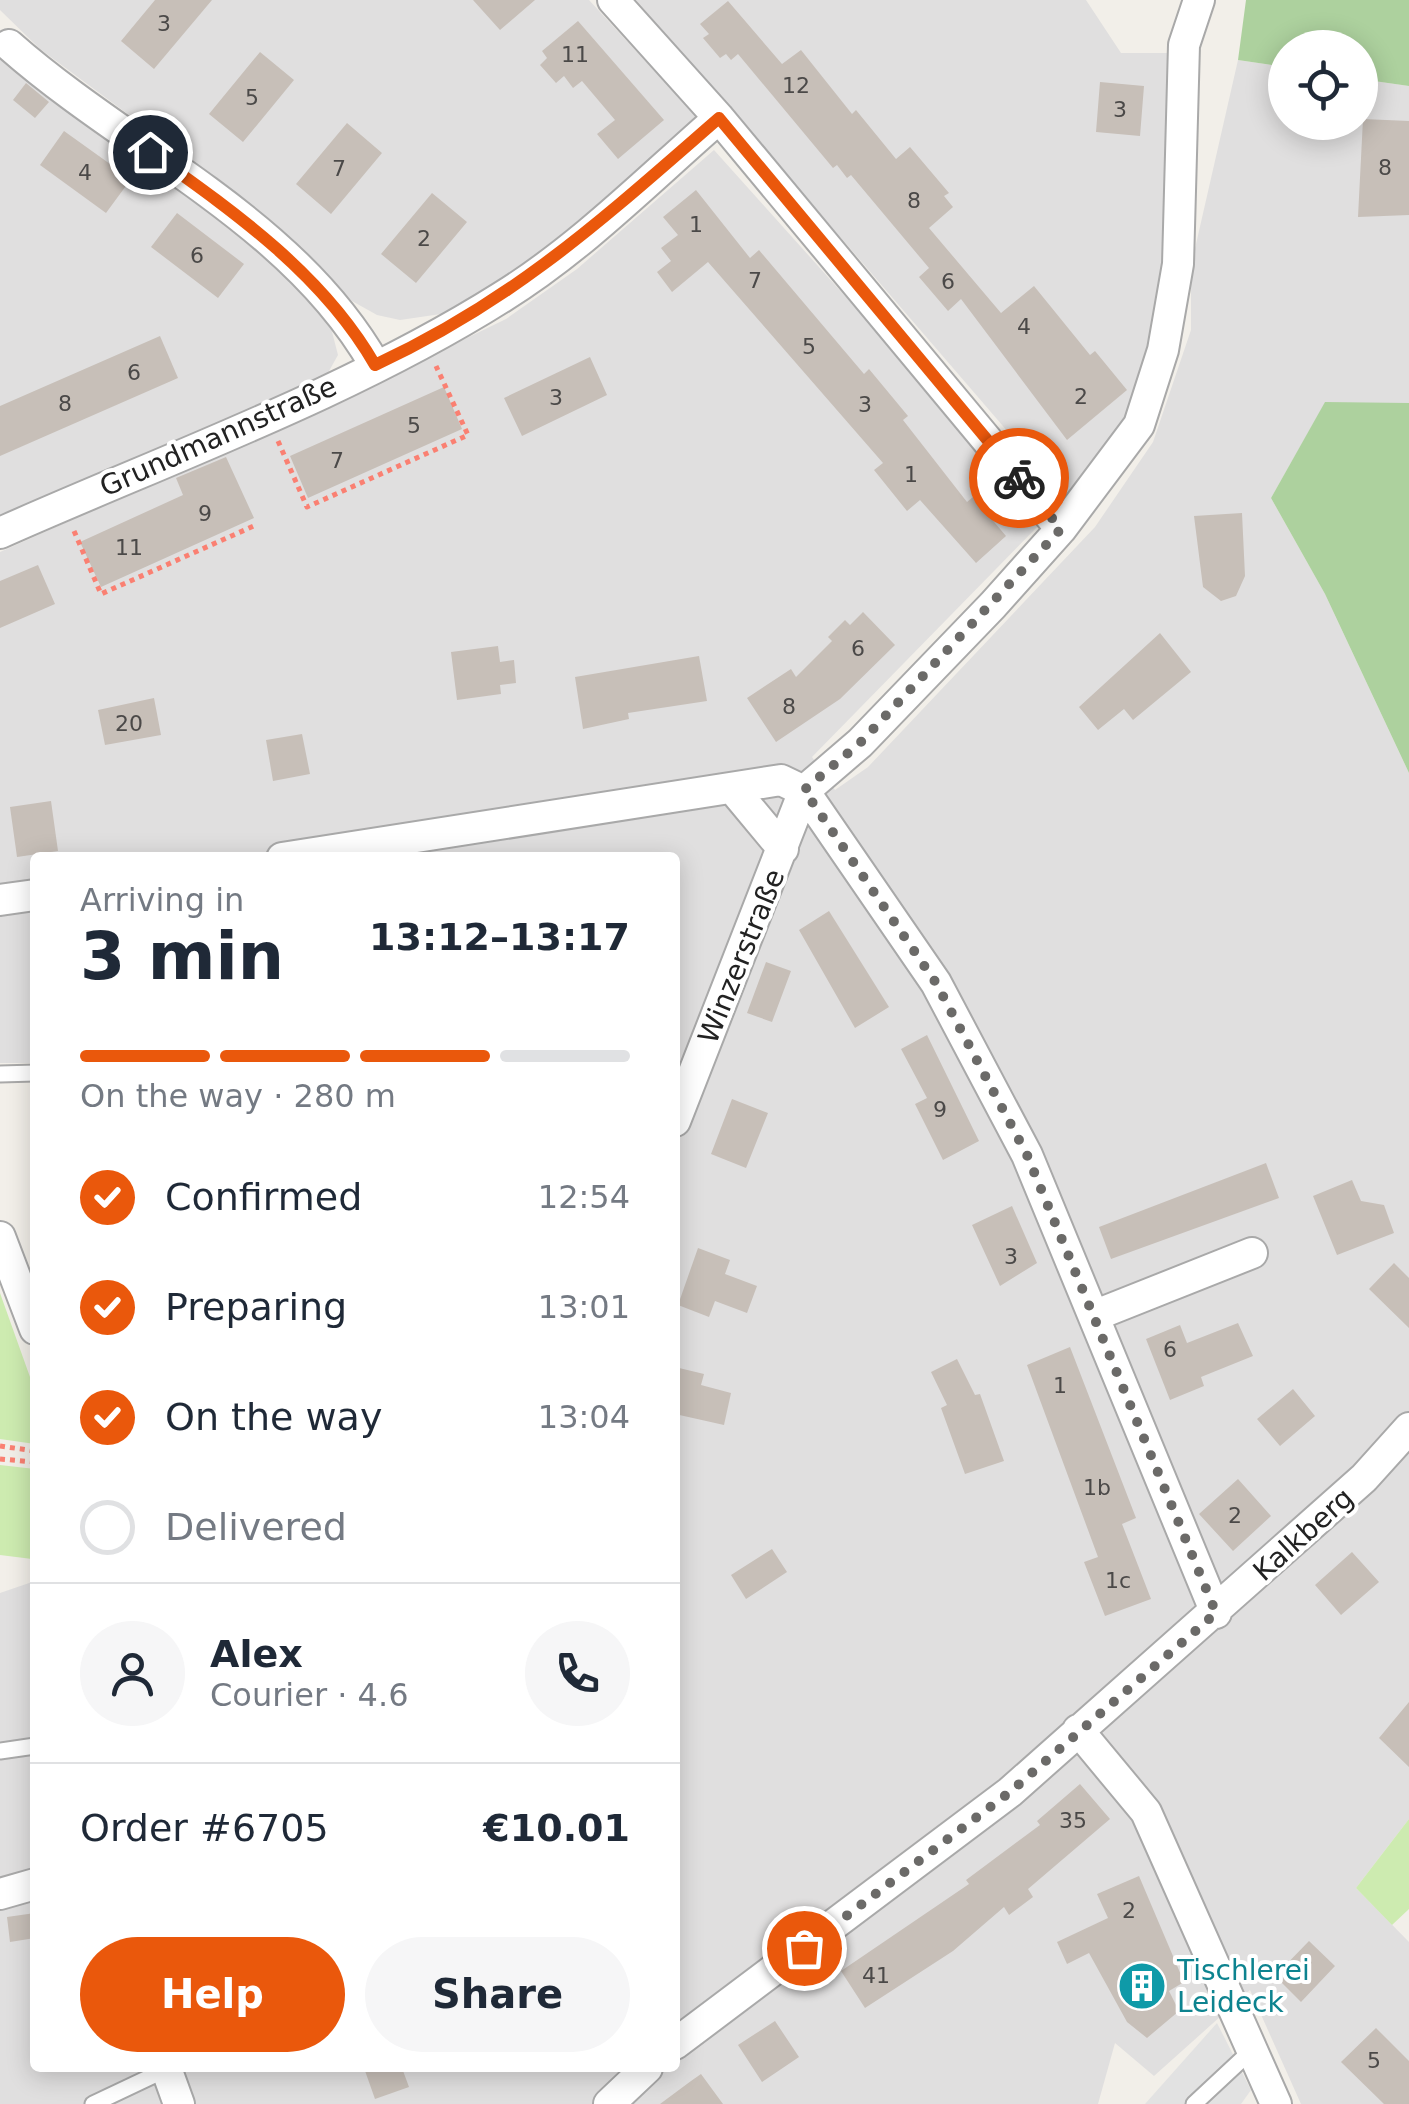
<!DOCTYPE html>
<html lang="en">
<head>
<meta charset="utf-8">
<style>
  body { margin:0; font-family:"DejaVu Sans",sans-serif; background:#f6f6f7; color:#1f2937; height:100vh; display:flex; flex-direction:column; font-size:38px; white-space:nowrap }
  * { box-sizing:border-box; margin:0 }
  p { font-size:32px; color:#747a83 }
  .icon { flex:none; width:55px; height:55px; fill:none; stroke:currentColor; stroke-width:2; stroke-linecap:round; stroke-linejoin:round }
  .map { position:relative; flex:1; overflow:hidden }
  .side { position:absolute; left:30px; top:852px; width:650px; height:1220px; display:flex; flex-direction:column; background:#fff; border-radius:10px; box-shadow:0 5px 25px #0003 }
  .side>* { flex:none }
  .controls { position:absolute; left:1268px; top:30px; display:grid; gap:20px }
  .controls a { display:grid; place-items:center; width:110px; height:110px; border-radius:50%; background:#fff; box-shadow:0 5px 25px #0003; font-size:50px }
  .pin { position:absolute; display:grid; place-items:center; width:85px; height:85px; color:#fff; margin:-42px; border:5px solid #fff; border-radius:50%; box-shadow:0 2px 10px #0007 }
  .courier { position:absolute; display:grid; place-items:center; width:100px; height:100px; margin:-50px; border:8px solid #ea580c; border-radius:50%; background:#fff; color:#222; box-shadow:0 2px 12px #0007 }
  .summary em { font-style:normal; font-weight:600 }
  .summary div { display:flex; flex-direction:column-reverse }
  .summary { display:flex; align-items:center; justify-content:space-between; height:170px; padding:0 50px }
  h1 { font-size:65px; font-weight:600; line-height:75px }
  .bar { display:grid; grid-template-columns:repeat(4,1fr); gap:15px 10px; align-content:center; height:120px; padding:0 50px }
  .bar i { height:12px; border-radius:8px; background:#e0e1e3 }
  .bar .on { background:#ea580c }
  .bar p { grid-column:span 4 }
  .line { display:flex; align-items:center; gap:25px; padding:0 50px; border-top:2px solid #e0e1e3 }
  .line div { flex:1 }
  .round { display:grid; place-items:center; flex:none; width:105px; height:105px; border-radius:52px; background:#f6f6f7 }
  ol { padding:0 50px; list-style:none }
  li { display:flex; align-items:center; gap:30px; height:110px }
  li p { margin-inline-start:auto }
  li .icon { padding:10px; border-radius:50%; background:#ea580c; color:#fff; stroke-width:4 }
  li:last-child { color:#747a83 }
  li i { width:55px; height:55px; border:5px solid #e0e1e3; border-radius:50% }
  .button { display:flex; gap:20px; margin-top:auto; padding:20px 50px }
  .button a { flex:1; height:115px; border-radius:60px; background:#ea580c; color:#fff; font-size:40px; font-weight:600; line-height:115px; text-align:center }
  .button a+a { background:#f6f6f7; color:#1f2937 }
  .map>svg:first-child { display:block }
  .residential { fill:#e0dfdf }
  .grass { fill:#cdebb0 }
  .forest { fill:#add19e }
  .parking { fill:#e2e2e2 }
  .building { fill:#c7bfb8 }
  .lines { fill:none; stroke-linecap:round; stroke-linejoin:round }
  .lane-casing { stroke:#a9a9a9; stroke-width:19 }
  .street-casing { stroke:#a9a9a9; stroke-width:34 }
  .path { stroke:#fa8072; stroke-width:5; stroke-dasharray:5 5; stroke-linecap:butt }
  .lane { stroke:#fff; stroke-width:15 }
  .street { stroke:#fff; stroke-width:30 }
  .done { stroke:#6b6a68; stroke-width:10; stroke-dasharray:0 18 }
  .route { stroke:#ea580c; stroke-width:12 }
  .labels { text-anchor:middle; stroke-width:8; stroke-linejoin:round; paint-order:stroke }
  .number-label { font-size:22px; fill:#4b4948 }
  .street-label { font-size:28px; fill:#222; stroke:#fff }
  .culture-label { font-size:28px; fill:#0d838f; stroke:#fff; text-anchor:start }
</style>
</head>
<body>
<div class="map">
<svg width="1409" height="2104" viewBox="0 0 1409 2104">
  <rect width="100%" height="100%" fill="#f2efe9"/>
  <!-- residential -->
  <path class="residential" d="M0,0H589L695,115L694,127L539,252L488,287L441,314L400,320L377,315L352,301L241,198L40,49L0,10Z
    M636,0H1086L1121,53H1169L1166,263L1153,342L1124,421L1065,498Z
    M0,50L282,268L330,324L338,355L324,380L0,523Z
    M1238,60L1285,67V122H1360V79L1409,86V403H1325L1271,498L1325,594L1409,773V1819L1356,1888L1409,1942V2104H1301L1250,1990L1154,2076L1115,2043L1098,2104H0V1593L35,1581V2068H675V858H35V1063H0V552L333,403L506,319L577,269L714,150L862,315L1039,525L812,757L835,790L868,767L1095,527L1153,442L1191,330V266Z"/>
  <!-- grass -->
  <path class="grass" d="M0,1293L35,1391V1444L0,1439Z
    M0,1465L35,1469L32,1559L0,1555Z
    M1409,1819V1909L1392,1925L1356,1888Z"/>
  <!-- forest -->
  <path class="forest" d="M1246,0H1409V86L1360,79V48H1285V67L1238,60Z
    M1325,402L1409,403V773L1325,594L1271,498Z"/>
  <!-- parking -->
  <path class="parking" d="M1217,2023L1251,2090L1241,2104H1145Z"/>
  <!-- building -->
  <path class="building" d="M155,0H212L154,69L121,41Z
    M473,0H535L500,30Z
    M728,1L782,64L801,50L852,114L856,110L896,159L910,147L949,193L944,196L953,207L929,228L1001,313L1034,286L1090,355L1095,351L1127,390L1067,440L961,299L948,311L919,277L929,268L851,175L847,178L837,165L833,168L738,54L731,60L726,54L720,58L703,38L709,34L700,24Z
    M578,21L664,120L618,159L597,134L615,120L582,81L573,88L564,76L556,83L540,65L547,58L542,51Z
    M260,52L294,80L243,142L209,114Z
    M1100,82L1144,86L1140,136L1096,132Z
    M26,83L49,102L35,118L13,100Z
    M1363,119L1409,121V215L1358,217Z
    M347,123L382,153L331,214L296,184Z
    M64,131L131,179L106,213L40,165Z
    M696,190L750,258L759,250L864,374L869,369L908,416L903,420L967,502L973,497L1006,536L976,563L920,500L907,511L874,470L883,463L708,262L672,292L657,272L671,261L661,248L678,235L663,217Z
    M432,193L467,222L416,283L381,254Z
    M177,213L244,264L218,298L151,247Z
    M160,336L178,378L0,456V406Z
    M590,357L607,395L522,436L504,398Z
    M444,387L462,429L308,498L290,456Z
    M226,457L254,518L101,587L80,542L183,495L176,478Z
    M1242,513L1245,576L1236,596L1221,601L1203,587L1194,516Z
    M38,565L55,604L0,628V581Z
    M863,612L895,645L840,699L776,742L747,698L791,669L796,677L832,641L828,637L845,620L850,625Z
    M1160,633L1191,672L1133,720L1124,709L1098,730L1079,707Z
    M498,646L500,662L514,660L516,683L500,685L501,694L457,700L451,652Z
    M699,656L707,701L628,713L629,719L583,729L575,677Z
    M154,698L161,735L105,745L98,710Z
    M302,734L310,774L273,781L266,740Z
    M51,801L58,851L17,857L10,807Z
    M829,911L889,1007L855,1028L799,930Z
    M766,962L791,971L772,1022L747,1013Z
    M927,1035L979,1141L943,1160L915,1104L927,1098L901,1049Z
    M732,1099L768,1113L746,1168L711,1154Z
    M1266,1163L1279,1198L1111,1259L1099,1227Z
    M1352,1180L1361,1201L1384,1205L1394,1233L1337,1255L1313,1196Z
    M1012,1206L1037,1263L1000,1286L972,1225Z
    M698,1248L730,1260L725,1274L757,1286L747,1313L715,1301L709,1317L678,1305Z
    M1394,1263L1409,1278V1328L1369,1289Z
    M1238,1323L1253,1356L1201,1377L1204,1386L1170,1400L1146,1339L1180,1325L1187,1343Z
    M1070,1347L1136,1518L1122,1524L1151,1599L1105,1616L1084,1562L1098,1557L1027,1365Z
    M957,1359L975,1395L980,1394L1004,1461L965,1474L941,1408L947,1405L931,1372Z
    M675,1367L704,1374L701,1385L731,1393L724,1425L675,1414Z
    M1293,1389L1315,1416L1280,1446L1257,1419Z
    M1238,1479L1271,1516L1233,1551L1199,1514Z
    M772,1549L787,1572L746,1599L731,1575Z
    M1352,1552L1379,1582L1341,1615L1315,1585Z
    M1409,1702V1767L1379,1738Z
    M1080,1784L1110,1819L1028,1889L1033,1897L1009,1915L1004,1907L953,1951L865,2008L841,1971L969,1884L966,1880L1040,1825L1037,1821Z
    M1139,1876L1184,1982L1169,1991L1179,2011L1147,2038L1127,2022L1089,1953L1067,1964L1057,1942L1108,1918L1097,1894Z
    M35,1913V1938L10,1942L7,1917Z
    M1309,1941L1335,1966L1301,2002L1275,1976Z
    M775,2021L799,2057L762,2082L738,2045Z
    M1376,2028L1409,2061V2104H1384L1341,2062Z
    M364,2068H402L409,2087L375,2099Z
    M701,2074L723,2104H660L691,2081Z"/>
  <g class="lines">
    <!-- lane casing -->
    <g class="lane-casing">
      <path id="lane" d="M0,1074L35,1073
        M0,1751L35,1746
        M93,2104L167,2069
        M1194,2104L1253,2049"/>
    </g>
    <!-- street casing -->
    <g class="street-casing">
      <path id="street" d="M613,0L719,118L1061,529
        M9,45C129,151 293,221 375,365
        M0,533C166,459 348,394 502,297C581,248 649,179 719,118
        M733,789L783,849
        M804,791L860,743L993,605L1061,529L1139,425L1163,350L1178,264L1184,45L1199,0
        M804,791L936,983L1027,1155L1216,1613
        M282,858L781,780L804,791
        M0,900L35,895
        M675,1121L804,791
        M0,1237L35,1329
        M1096,1315L1252,1253
        M1078,1730L1146,1812L1276,2104
        M0,1894L35,1884
        M675,2044L1010,1792L1364,1478L1409,1428
        M166,2068L179,2104
        M609,2104L647,2068"/>
    </g>
    <!-- path -->
    <path class="path" d="M278,441L307,507L468,435L436,366
      M74,531L101,594L256,525
      M0,1446L35,1451
      M0,1459L35,1462"/>
    <!-- lane -->
    <use href="#lane" class="lane"/>
    <!-- street -->
    <use href="#street" class="street"/>
  </g>
  <g class="lines">
    <!-- done -->
    <path class="done" d="M804,1948L1010,1792L1216,1613L1027,1155L936,983L804,790L860,743L1061,529L1019,478"/>
    <!-- route -->
    <path class="route" d="M150,152C233,211 323,274 375,365C515,300 604,218 719,118L1019,478"/>
  </g>
  <!-- icons -->
  <defs>
    <g id="building-disc" transform="scale(2.5)"><circle r="9.5" fill="#0f9aa8" stroke="#fff"/><path d="M-4-6H4V6H1V3H-1V6H-4ZM-2.5-4.3h1.7v1.8h-1.7ZM.8-4.3h1.7v1.8H.8ZM-2.5-1h1.7V.8h-1.7ZM.8-1h1.7V.8H.8Z" fill="#fff"/></g>
  </defs>
  <g fill-rule="evenodd">
    <use href="#building-disc" x="1142" y="1986"/>
  </g>
  <g class="labels">
    <!-- number labels -->
    <g class="number-label">
      <text x="164" y="31">3</text>
      <text x="575" y="62">11</text>
      <text x="796" y="93">12</text>
      <text x="252" y="105">5</text>
      <text x="1120" y="117">3</text>
      <text x="1385" y="175">8</text>
      <text x="339" y="176">7</text>
      <text x="85" y="180">4</text>
      <text x="914" y="208">8</text>
      <text x="696" y="232">1</text>
      <text x="424" y="246">2</text>
      <text x="197" y="263">6</text>
      <text x="755" y="288">7</text>
      <text x="948" y="289">6</text>
      <text x="1024" y="334">4</text>
      <text x="809" y="354">5</text>
      <text x="134" y="380">6</text>
      <text x="1081" y="404">2</text>
      <text x="556" y="405">3</text>
      <text x="65" y="411">8</text>
      <text x="865" y="412">3</text>
      <text x="414" y="433">5</text>
      <text x="337" y="468">7</text>
      <text x="911" y="482">1</text>
      <text x="205" y="521">9</text>
      <text x="129" y="555">11</text>
      <text x="858" y="656">6</text>
      <text x="789" y="714">8</text>
      <text x="129" y="731">20</text>
      <text x="940" y="1117">9</text>
      <text x="1011" y="1264">3</text>
      <text x="1170" y="1357">6</text>
      <text x="1060" y="1393">1</text>
      <text x="1097" y="1495">1b</text>
      <text x="1235" y="1523">2</text>
      <text x="1118" y="1588">1c</text>
      <text x="1073" y="1828">35</text>
      <text x="1129" y="1918">2</text>
      <text x="876" y="1983">41</text>
      <text x="1374" y="2068">5</text>
    </g>
    <!-- street labels -->
    <g class="street-label">
      <text transform="translate(218 436) rotate(-24)" y="10">Grundmannstraße</text>
      <text transform="translate(741 956) rotate(-68)" y="10">Winzerstraße</text>
      <text transform="translate(1303 1534) rotate(-42)" y="10">Kalkberg</text>
    </g>
    <!-- culture labels -->
    <g class="culture-label">
      <text x="1177" y="1980">Tischlerei<tspan x="1177" dy="32">Leideck</tspan></text>
    </g>
  </g>
</svg>
<div class="controls">
<a><svg class="icon" aria-label="locate" viewBox="0 0 24 24"><circle cx="12" cy="12" r="6"/><path d="M12 2v4M12 18v4M2 12h4M18 12h4"/></svg></a>
</div>
<div class="pin" style="left:804px;top:1948px;background:#ea580c"><svg class="icon" aria-label="bag" viewBox="0 0 24 24"><path d="M5 8h14l-1 12H6zM9 8a3 3 0 0 1 6 0"/></svg></div>
<div class="pin" style="left:150px;top:152px;background:#1f2937"><svg class="icon" aria-label="home" viewBox="0 0 24 24"><path d="M3 11l9-7 9 7M6 9v11h12V9"/></svg></div>
<div class="courier" style="left:1019px;top:478px"><svg class="icon" aria-label="bike" viewBox="0 0 24 24"><circle cx="6" cy="16" r="4"/><circle cx="18" cy="16" r="4"/><path d="M6 16l4-8h5l3 8M10 8l3 8H6M13 5h3"/></svg></div>
<section class="side">
<div class="summary"><div><h1>3 min</h1><p>Arriving in</p></div><em>13:12–13:17</em></div>
<div class="bar"><i class="on"></i><i class="on"></i><i class="on"></i><i></i><p>On the way · 280 m</p></div>
<ol>
<li><svg class="icon" aria-label="check" viewBox="0 0 24 24"><path d="M5 12l5 5 9-10"/></svg>Confirmed<p>12:54</p></li>
<li><svg class="icon" aria-label="check" viewBox="0 0 24 24"><path d="M5 12l5 5 9-10"/></svg>Preparing<p>13:01</p></li>
<li><svg class="icon" aria-label="check" viewBox="0 0 24 24"><path d="M5 12l5 5 9-10"/></svg>On the way<p>13:04</p></li>
<li><i></i>Delivered</li>
</ol>
<div class="line" style="height:180px"><a class="round"><svg class="icon" aria-label="person" viewBox="0 0 24 24"><circle cx="12" cy="8" r="4"/><path d="M4 21q1-7 8-7t8 7"/></svg></a><div><b>Alex</b><p>Courier · 4.6</p></div><a class="round"><svg class="icon" aria-label="phone" viewBox="0 0 24 24"><path d="M5 4h4l2 5-3 2q2 4 5 5l2-3 5 2v4C11 20 4 13 5 4z"/></svg></a></div>
<div class="line" style="height:130px"><div>Order #6705</div><b>€10.01</b></div>
<div class="button"><a>Help</a><a>Share</a></div>
</section>
</div>
</body>
</html>
